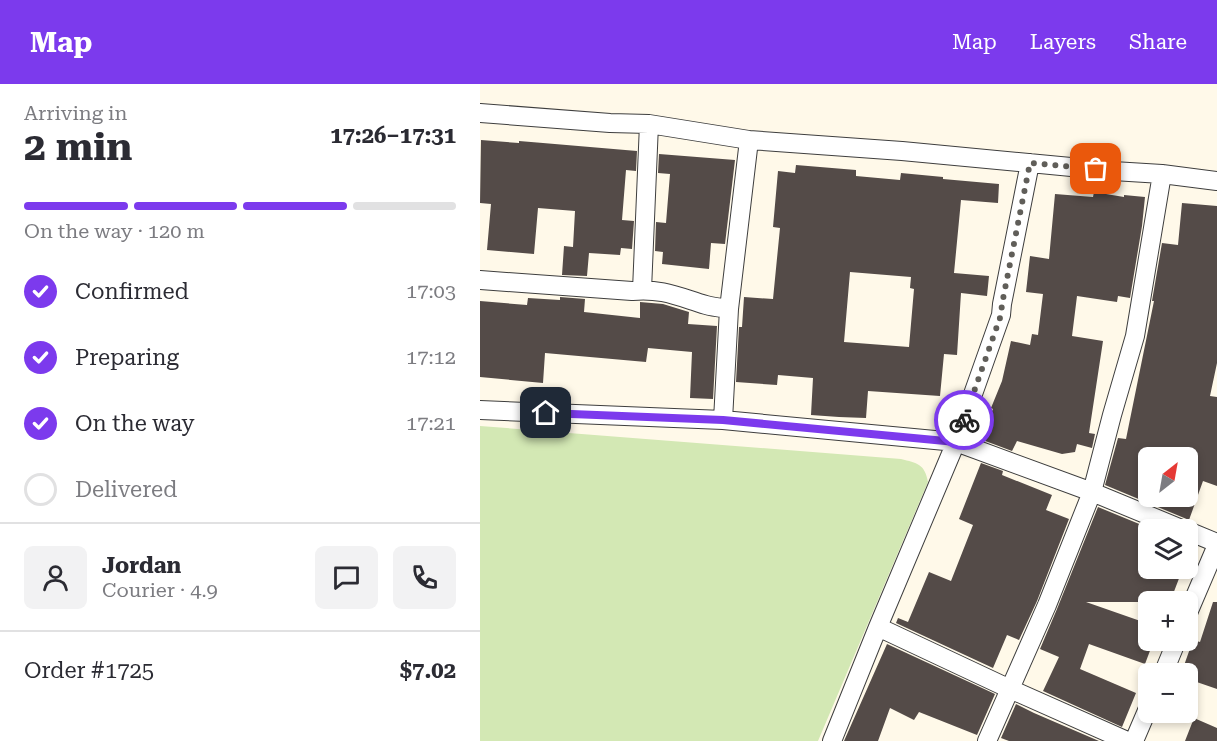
<!DOCTYPE html>
<html lang="en">
<head>
<meta charset="utf-8">
<style>
  body { margin:0; font-family:"Roboto Serif",serif; background:#f2f2f3; color:#2b2b33; height:100vh; display:flex; flex-direction:column; font-size:22px; white-space:nowrap }
  * { box-sizing:border-box; margin:0 }
  p { font-size:20px; color:#7c7c81 }
  .icon { flex:none; width:33px; height:33px; fill:none; stroke:currentColor; stroke-width:2; stroke-linecap:round; stroke-linejoin:round }
  .map { position:relative; flex:1; overflow:hidden }
  .side { display:flex; flex-direction:column; background:#fff; width:480px }
  .side>* { flex:none }
  .needle { width:39px; rotate:31deg }
  .buttons { position:absolute; left:658px; top:363px; display:grid; gap:12px }
  .buttons a { display:grid; place-items:center; width:60px; height:60px; border-radius:9px; background:#fff; box-shadow:0 3px 9px #0003; font-size:30px }
  .pin { position:absolute; display:grid; place-items:center; width:51px; height:51px; color:#fff; margin:-26px; border-radius:12px; box-shadow:0 3px 9px #0006 }
  .courier { position:absolute; display:grid; place-items:center; width:60px; height:60px; margin:-30px; border:4px solid #7c3aed; border-radius:50%; background:#fff; color:#222; box-shadow:0 2px 8px #0007 }
  .overview em { font-style:normal; font-weight:700 }
  .overview div { display:flex; flex-direction:column-reverse }
  .overview { display:flex; align-items:center; justify-content:space-between; height:102px; padding:0 24px }
  h1 { font-size:39px; font-weight:700; line-height:45px }
  .bar { display:grid; grid-template-columns:repeat(4,1fr); gap:9px 6px; align-content:center; height:72px; padding:0 24px }
  .bar i { height:8px; border-radius:4px; background:#e1e1e2 }
  .bar .selected { background:#7c3aed }
  .bar p { grid-column:span 4 }
  .line { display:flex; align-items:center; gap:15px; padding:0 24px; border-top:2px solid #e1e1e2 }
  .line div { flex:1 }
  .round { display:grid; place-items:center; flex:none; width:63px; height:63px; border-radius:9px; background:#f2f2f3 }
  ol { padding:0 24px; list-style:none }
  li { display:flex; align-items:center; gap:18px; height:66px }
  li p { margin-inline-start:auto }
  li .icon { padding:6px; border-radius:50%; background:#7c3aed; color:#fff; stroke-width:4 }
  li:last-child { color:#7c7c81 }
  li i { width:33px; height:33px; border:3px solid #e1e1e2; border-radius:50% }
  header { display:flex; align-items:center; gap:36px; box-sizing:border-box; height:84px; padding:0 30px; background:#7c3aed; color:#fff }
  header strong { font-size:28px }
  nav { display:flex; gap:33px; margin-inline-start:auto; font-size:21px }
  main { display:flex; flex:1; min-height:0 }
  .map>svg:first-child { display:block }
  .green { fill:#d3e8b4 }
  .building { fill:#544b48; fill-rule:evenodd }
  .lines { fill:none; stroke-linecap:round; stroke-linejoin:round }
  .minor-casing { stroke:#3e3e3e; stroke-width:20 }
  .minor { stroke:#fff; stroke-width:18 }
  .done { stroke:#605e59; stroke-width:6; stroke-dasharray:0 10.8 }
  .route { stroke:#7c3aed; stroke-width:8 }
</style>
</head>
<body>
<header>
<strong>Map</strong>
<nav><a>Map</a><a>Layers</a><a>Share</a></nav>
</header>
<main>
<section class="side">
<div class="overview"><div><h1>2 min</h1><p>Arriving in</p></div><em>17:26–17:31</em></div>
<div class="bar"><i class="selected"></i><i class="selected"></i><i class="selected"></i><i></i><p>On the way · 120 m</p></div>
<ol>
<li><svg class="icon" aria-label="check" viewBox="0 0 24 24"><path d="M5 12l5 5 9-10"/></svg>Confirmed<p>17:03</p></li>
<li><svg class="icon" aria-label="check" viewBox="0 0 24 24"><path d="M5 12l5 5 9-10"/></svg>Preparing<p>17:12</p></li>
<li><svg class="icon" aria-label="check" viewBox="0 0 24 24"><path d="M5 12l5 5 9-10"/></svg>On the way<p>17:21</p></li>
<li><i></i>Delivered</li>
</ol>
<div class="line" style="height:108px"><a class="round"><svg class="icon" aria-label="person" viewBox="0 0 24 24"><circle cx="12" cy="8" r="4"/><path d="M4 21q1-7 8-7t8 7"/></svg></a><div><b>Jordan</b><p>Courier · 4.9</p></div><a class="round"><svg class="icon" aria-label="chat" viewBox="0 0 24 24"><path d="M4 5h16v11H9l-5 4z"/></svg></a><a class="round"><svg class="icon" aria-label="phone" viewBox="0 0 24 24"><path d="M5 4h4l2 5-3 2q2 4 5 5l2-3 5 2v4C11 20 4 13 5 4z"/></svg></a></div>
<div class="line" style="height:78px"><div>Order #1725</div><b>$7.02</b></div>
</section>
<div class="map">
<svg width="737" height="657" viewBox="0 0 737 657">
  <rect width="100%" height="100%" fill="#fff9e9"/>
  <!-- green -->
  <path class="green" d="M0,342L421,375C437,379 445,380 448,398L338,657H0Z"/>
  <!-- building -->
  <path class="building" d="M1,56L39,59V57L63,59L157,67L156,87L146,86L142,136L154,137L152,165L141,164L140,171L109,169L107,192L82,191L84,162L93,163L95,127L58,124L54,170L7,166L11,120L0,119Z
    M179,70L255,76L245,160L231,159L229,185L182,180L183,168L175,167L176,138L186,139L190,90L178,89Z
    M316,81L376,86V92L420,96L421,89L463,93V95L519,100L518,119L481,116L474,189L509,192L507,212L481,209L477,271L464,270L460,312L388,307L386,334L359,333L331,331L333,294L298,291L297,301L256,298L259,243H262L264,213L293,215L300,144L293,143L298,87L315,89ZM370,188L431,193L430,204L434,205L429,263L364,258Z
    M614,108L644,113V111L665,113L662,142L650,214L638,212L637,218L597,212L592,252L623,257L609,349L615,350L612,364L597,360L595,368L582,370L537,357L532,367L500,355L513,325L511,324L522,297L531,257L550,261L552,250L558,251L563,210L546,208L550,172L569,175L575,110L613,113Z
    M702,119L737,122V279L730,312L737,313V402L723,397L709,436L625,401L638,354L646,355L674,217H672L682,159L698,161ZM669,374H708V412H669Z
    M80,213L105,215L104,228L160,234V218L183,220L209,228L208,240L237,242L233,315L210,314L212,268L168,264L166,278L65,269L63,299L0,293V217L47,221L48,214L80,216Z
    M501,379L523,387L522,391L572,411L566,426L589,435L557,517L539,556L527,551L513,584L416,539L418,534L428,538L449,488L471,497L493,441L479,435Z
    M618,423L669,444V484H703L690,518H606L669,540V556H674L665,580L609,560L600,585L656,609L642,643L563,607L579,573L560,565L577,525Z
    M733,518H737V605L708,595V590H701L713,556L720,558Z
    M407,560L515,610L497,651L439,628L434,636L410,624L398,657H364Z
    M536,620L554,629L619,657H529L521,654Z
    M714,634L737,644V657H705Z"/>
  <g class="lines">
    <!-- minor casing -->
    <g class="minor-casing">
      <path id="minor" d="M0,29L130,39L169,40L269,56L422,67L633,87L682,90L737,97
        M0,196L152,207C182,204 199,213 226,221C233,223 242,224 249,225
        M162,206L169,40
        M0,326L243,336L476,358L612,408L704,446
        M243,336L249,225L269,56
        M708,447L737,459
        M708,529L737,461
        M398,543L530,605L647,657
        M683,590L697,556
        M352,657L398,543L476,358L521,231L522,220L550,79
        M507,657L567,521L612,408L632,331L655,252L682,90
        M654,657L669,622"/>
    </g>
    <!-- minor -->
    <use href="#minor" class="minor"/>
  </g>
  <g class="lines">
    <!-- done -->
    <path class="done" d="M484,336L521,231L522,220L550,79L616,85"/>
    <!-- route -->
    <path class="route" d="M66,329L243,336L476,358L484,336"/>
  </g>
</svg>
<div class="buttons">
<a><svg class="needle" viewBox="-14 -14 28 28"><path d="M0-13l5 13h-10z" fill="#e53935"/><path d="M0 13l5-13h-10z" fill="#7c7c81"/></svg></a>
<a><svg class="icon" aria-label="layers" viewBox="0 0 24 24"><path d="M12 4l9 5-9 5-9-5zM3 14l9 5 9-5"/></svg></a>
<a>+</a>
<a>−</a>
</div>
<div class="pin" style="left:616px;top:85px;background:#ea580c"><svg class="icon" aria-label="bag" viewBox="0 0 24 24"><path d="M5 8h14l-1 12H6zM9 8a3 3 0 0 1 6 0"/></svg></div>
<div class="pin" style="left:66px;top:329px;background:#1f2937"><svg class="icon" aria-label="home" viewBox="0 0 24 24"><path d="M3 11l9-7 9 7M6 9v11h12V9"/></svg></div>
<div class="courier" style="left:484px;top:336px"><svg class="icon" aria-label="bike" viewBox="0 0 24 24"><circle cx="6" cy="16" r="4"/><circle cx="18" cy="16" r="4"/><path d="M6 16l4-8h5l3 8M10 8l3 8H6M13 5h3"/></svg></div>
</div>
</main>
</body>
</html>
